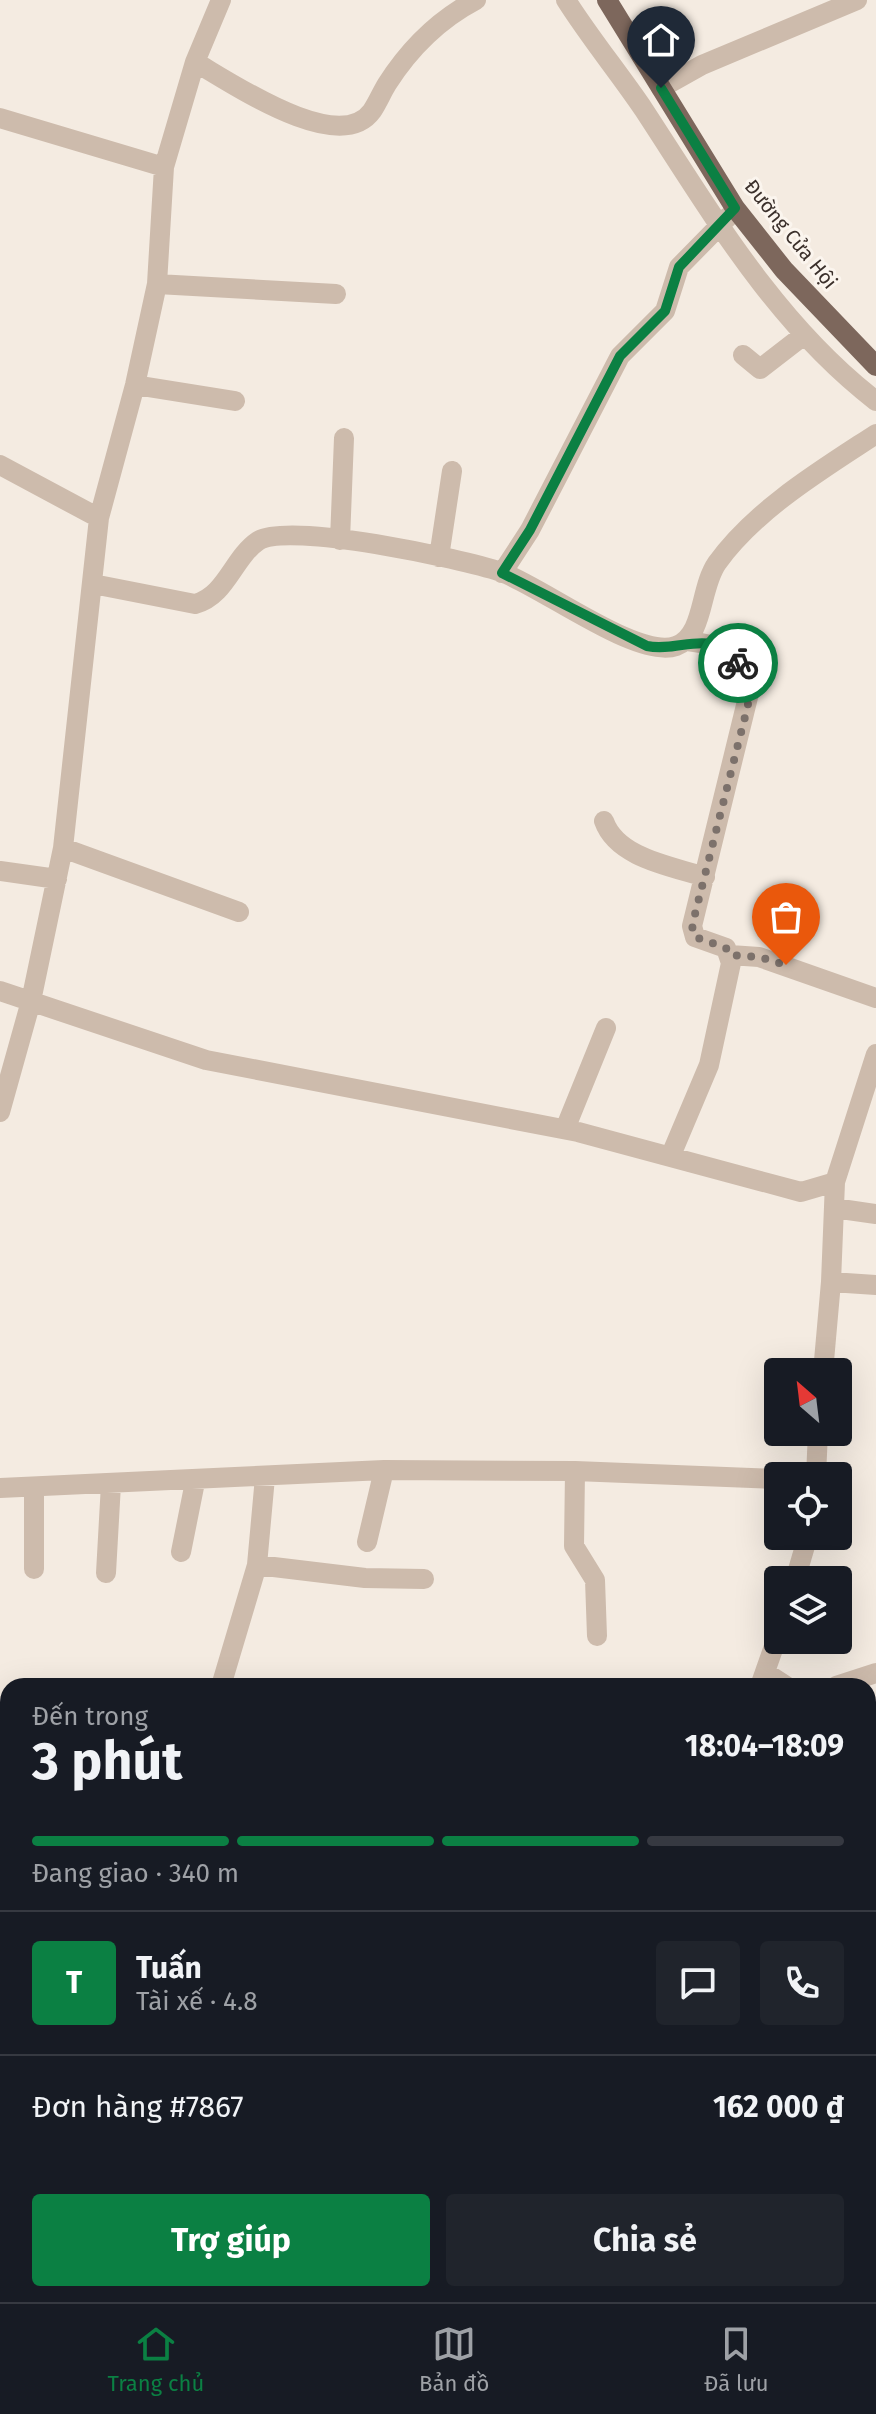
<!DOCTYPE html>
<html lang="vi">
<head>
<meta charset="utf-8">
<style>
  body { margin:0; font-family:"Fira Sans",sans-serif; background:#20242c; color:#f1f3f6; height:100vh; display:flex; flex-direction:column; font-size:30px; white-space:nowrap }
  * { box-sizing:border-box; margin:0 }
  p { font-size:26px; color:#9ea1a6 }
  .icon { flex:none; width:44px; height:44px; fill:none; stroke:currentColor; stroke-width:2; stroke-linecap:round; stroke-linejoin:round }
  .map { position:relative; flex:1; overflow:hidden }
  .panel { position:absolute; left:0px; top:1678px; width:876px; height:624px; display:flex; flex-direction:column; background:#171b24; border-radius:24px 24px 0 0; box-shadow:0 8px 32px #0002 }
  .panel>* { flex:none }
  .needle { width:52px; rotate:332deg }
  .fabs { position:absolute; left:764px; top:1358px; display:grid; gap:16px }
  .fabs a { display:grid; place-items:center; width:88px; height:88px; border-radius:8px; background:#171b24; box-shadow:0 8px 32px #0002; font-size:40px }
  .pin { position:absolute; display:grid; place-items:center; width:68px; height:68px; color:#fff; margin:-82px -34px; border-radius:50% 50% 50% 0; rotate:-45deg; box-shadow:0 0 8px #0007 }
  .pin .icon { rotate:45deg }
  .courier { position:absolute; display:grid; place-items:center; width:80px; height:80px; margin:-40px; border:6px solid #0b8043; border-radius:50%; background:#fff; color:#222; box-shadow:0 2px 10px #0007 }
  .headline em { font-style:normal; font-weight:700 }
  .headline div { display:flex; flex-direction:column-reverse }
  .headline { display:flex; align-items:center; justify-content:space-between; height:136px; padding:0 32px }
  h1 { font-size:52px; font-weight:700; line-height:60px }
  .bar { display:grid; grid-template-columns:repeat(4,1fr); gap:12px 8px; align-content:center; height:96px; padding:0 32px }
  .bar i { height:10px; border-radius:6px; background:#363941 }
  .bar .on { background:#0b8043 }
  .bar p { grid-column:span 4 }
  .line { display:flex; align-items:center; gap:20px; padding:0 32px; border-top:2px solid #363941 }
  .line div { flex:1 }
  .round { display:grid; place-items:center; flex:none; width:84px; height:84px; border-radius:8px; background:#20242c }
  .primary-button { display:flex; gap:16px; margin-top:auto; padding:16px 32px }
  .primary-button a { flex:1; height:92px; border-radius:8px; background:#0b8043; color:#fff; font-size:32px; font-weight:700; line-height:92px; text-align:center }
  .primary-button a+a { background:#20242c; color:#f1f3f6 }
  .tabs { display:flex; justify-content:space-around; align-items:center; height:112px; border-top:2px solid #363941; background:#171b24; font-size:22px; color:#9ea1a6 }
  .tabs a { display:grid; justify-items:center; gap:4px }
  .tabs .on { color:#0b8043 }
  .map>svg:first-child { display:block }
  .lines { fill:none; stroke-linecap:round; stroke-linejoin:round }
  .minor { stroke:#cdbbac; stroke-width:20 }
  .major { stroke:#7d675c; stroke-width:20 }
  .done { stroke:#7c716b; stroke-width:8; stroke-dasharray:0 14.4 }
  .route { stroke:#0b8043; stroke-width:10 }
  .labels { text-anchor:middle; stroke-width:6; stroke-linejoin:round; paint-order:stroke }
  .street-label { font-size:20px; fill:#3b302b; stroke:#fbf5ee }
</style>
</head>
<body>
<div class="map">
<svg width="876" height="2302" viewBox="0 0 876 2302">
  <rect width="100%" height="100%" fill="#f4ebe1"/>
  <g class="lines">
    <!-- minor -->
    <path class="minor" d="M566,0C590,38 619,73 644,110C712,214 776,324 876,401
      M195,62C230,82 339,157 372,111C378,102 382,92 387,84C410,48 438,20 476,0
      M661,88L702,65L857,0
      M0,118L164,167
      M157,284L336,294
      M743,355L760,369L804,335
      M135,385L235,401
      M0,465L99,518
      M340,540L344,438
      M439,557L452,471
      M502,573L530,530L620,356L665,311L679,267L728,217
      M93,584L195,604C226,596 233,558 258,541C288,521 462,559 501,572C541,586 638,660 676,646C705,635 699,589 717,563C756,509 821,470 876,434
      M604,821C617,858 671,866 705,877
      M63,848L239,912
      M0,871L57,879
      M730,955L759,957L876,998
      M0,991L206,1060L578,1132L801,1192L835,1182
      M0,1112L31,1001L63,848L99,518L135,385L157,284L164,167L195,62L221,0
      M565,1129L606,1028
      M671,1155L709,1065L731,963L726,948L695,937L692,926L749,693C740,651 725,646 687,641
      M834,1208L876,1214
      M831,1282L876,1285
      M823,1372L831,1282L835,1182L876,1054
      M575,1471L574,1546L595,1580L597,1636
      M816,1476L818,1432
      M0,1488L384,1470L575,1471L778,1479
      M367,1542L384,1470
      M181,1552L195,1482
      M257,1565L365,1578L424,1579
      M34,1569V1487
      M106,1573L111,1484
      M795,1580L808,1536
      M766,1673L786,1686
      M221,1686L257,1565L265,1477
      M760,1686L778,1635
      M836,1686L876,1673
      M0,1781L8,1780
      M868,1819L876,1827
      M0,1985L8,1986
      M868,1991L876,1992
      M22,2302L23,2294
      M161,2302L162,2294
      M297,2302L302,2294
      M496,2302L497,2294"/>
    <!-- major -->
    <path class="major" d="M607,0L735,208L784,270L876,366"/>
  </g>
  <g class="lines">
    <!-- done -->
    <path class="done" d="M738,663L747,682L748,705L692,926L695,937L726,948L730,955L759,957L786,965"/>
    <!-- route -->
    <path class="route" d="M661,88L735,208L679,267L665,311L620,356L530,530L502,573L647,646C681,653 711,626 738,663"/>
  </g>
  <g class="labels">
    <!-- street labels -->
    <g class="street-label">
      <text transform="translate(791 234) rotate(51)" y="7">Đường Cửa Hội</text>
    </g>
  </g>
</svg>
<div class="fabs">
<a><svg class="needle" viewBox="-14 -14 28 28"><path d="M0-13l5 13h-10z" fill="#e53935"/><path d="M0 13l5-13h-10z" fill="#9ea1a6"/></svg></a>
<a><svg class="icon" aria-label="locate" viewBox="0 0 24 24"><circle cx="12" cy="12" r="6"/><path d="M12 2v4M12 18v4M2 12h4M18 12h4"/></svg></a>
<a><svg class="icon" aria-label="layers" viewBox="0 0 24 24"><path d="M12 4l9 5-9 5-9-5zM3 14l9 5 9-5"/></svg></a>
</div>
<div class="pin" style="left:786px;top:965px;background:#ea580c"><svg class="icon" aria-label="bag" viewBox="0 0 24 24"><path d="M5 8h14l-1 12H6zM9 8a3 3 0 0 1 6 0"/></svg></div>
<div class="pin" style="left:661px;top:88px;background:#1f2937"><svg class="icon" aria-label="home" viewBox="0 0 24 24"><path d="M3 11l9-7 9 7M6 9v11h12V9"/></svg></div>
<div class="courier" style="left:738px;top:663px"><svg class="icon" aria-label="bike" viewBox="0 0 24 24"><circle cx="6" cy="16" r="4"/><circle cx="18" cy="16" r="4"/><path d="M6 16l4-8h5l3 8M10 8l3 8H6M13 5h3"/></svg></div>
<section class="panel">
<div class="headline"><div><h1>3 phút</h1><p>Đến trong</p></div><em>18:04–18:09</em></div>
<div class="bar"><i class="on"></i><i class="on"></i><i class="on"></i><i></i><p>Đang giao · 340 m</p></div>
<div class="line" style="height:144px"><b class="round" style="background:#0b8043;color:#fff">T</b><div><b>Tuấn</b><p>Tài xế · 4.8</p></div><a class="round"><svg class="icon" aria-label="chat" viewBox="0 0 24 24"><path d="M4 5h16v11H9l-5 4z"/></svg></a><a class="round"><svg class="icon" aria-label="phone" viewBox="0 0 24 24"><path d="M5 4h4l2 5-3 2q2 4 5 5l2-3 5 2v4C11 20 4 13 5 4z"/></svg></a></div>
<div class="line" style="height:104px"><div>Đơn hàng #7867</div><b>162 000 ₫</b></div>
<div class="primary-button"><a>Trợ giúp</a><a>Chia sẻ</a></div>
</section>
</div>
<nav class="tabs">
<a class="on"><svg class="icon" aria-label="home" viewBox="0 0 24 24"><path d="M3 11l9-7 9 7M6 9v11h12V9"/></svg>Trang chủ</a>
<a><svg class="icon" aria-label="map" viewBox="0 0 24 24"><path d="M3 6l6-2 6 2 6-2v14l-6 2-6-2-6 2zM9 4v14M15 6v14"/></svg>Bản đồ</a>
<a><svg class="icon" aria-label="saved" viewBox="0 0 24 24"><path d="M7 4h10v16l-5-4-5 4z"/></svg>Đã lưu</a>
</nav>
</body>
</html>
